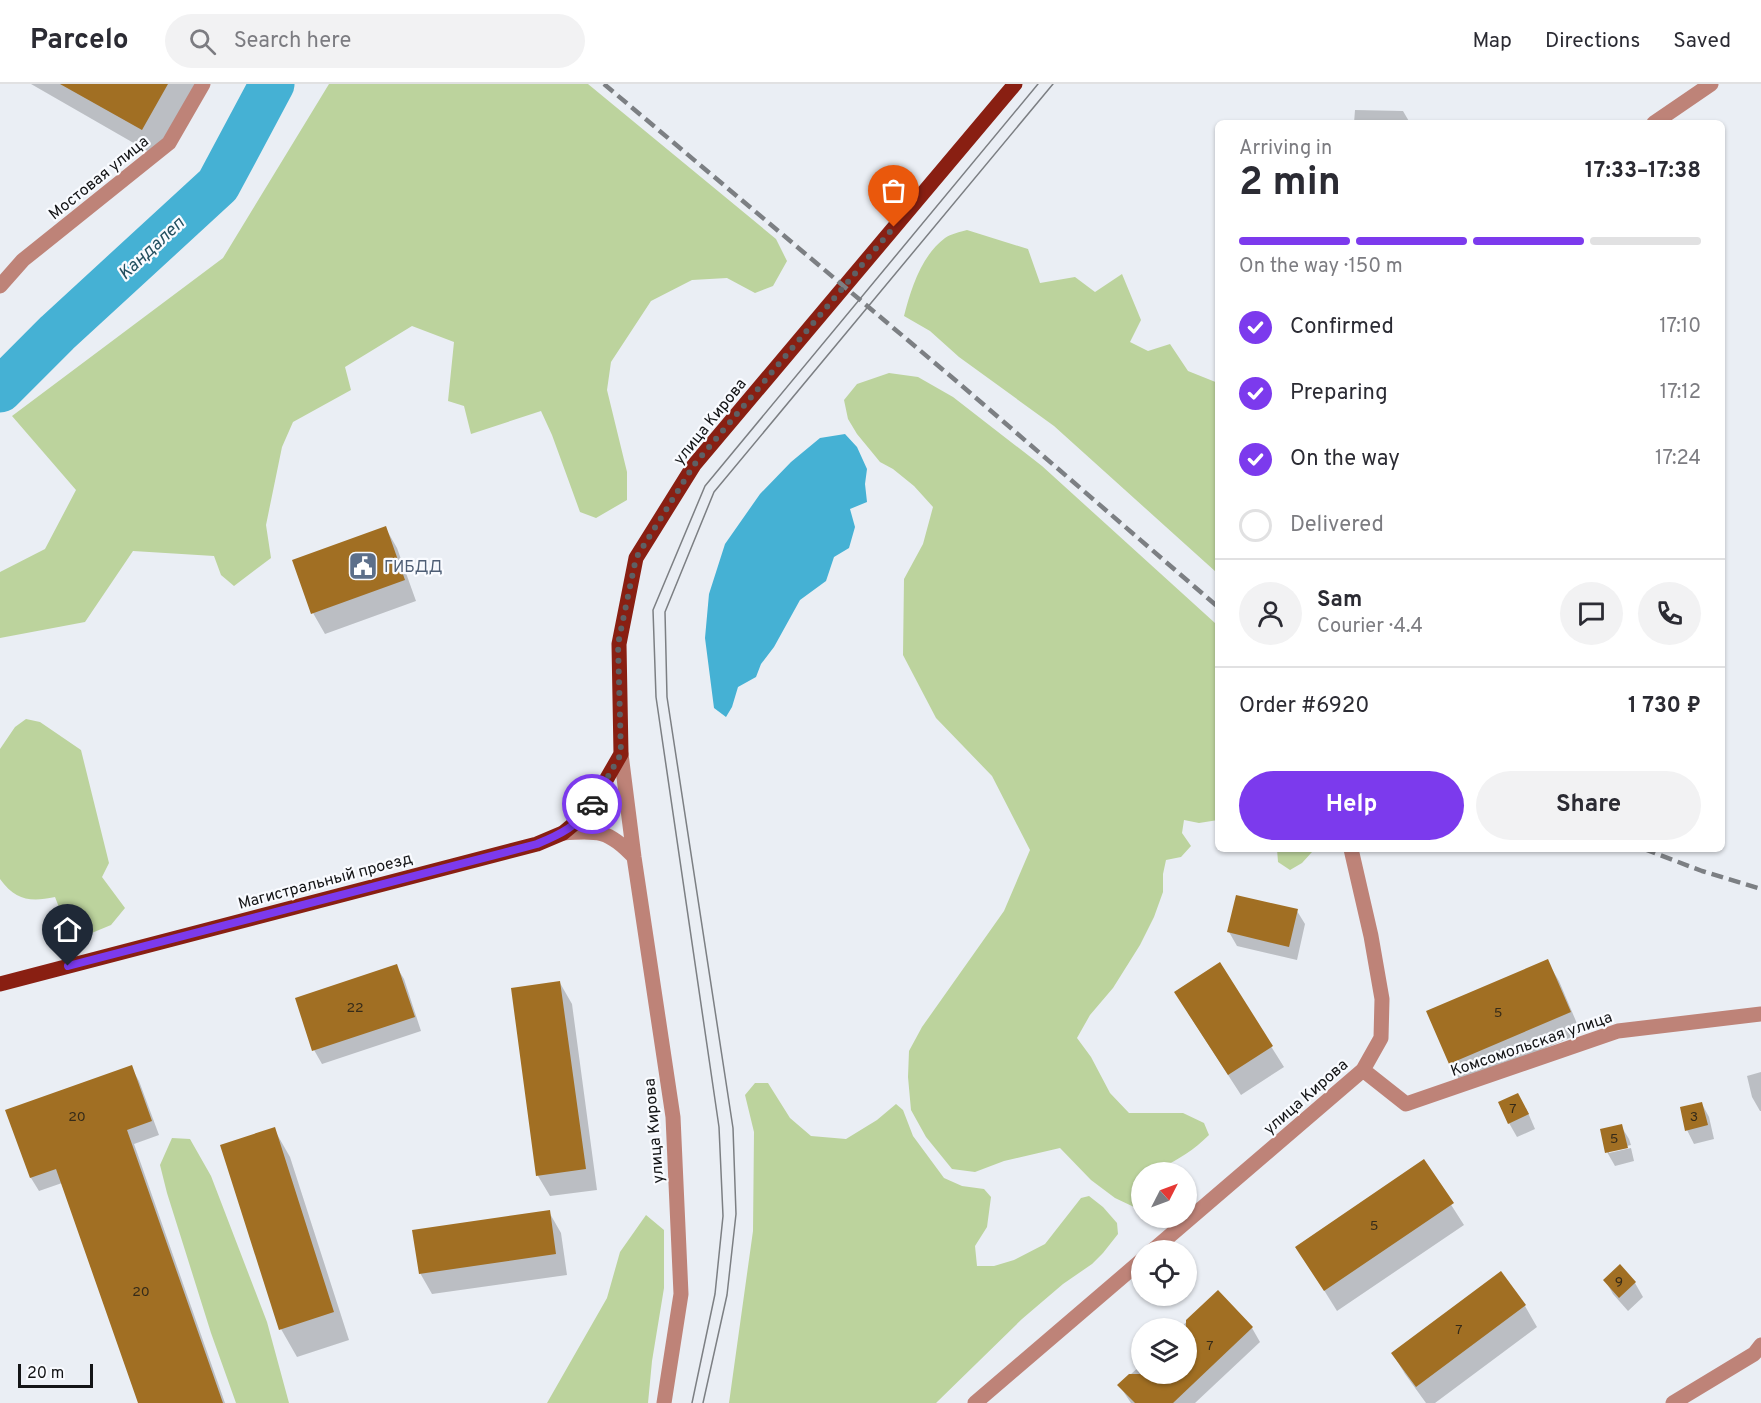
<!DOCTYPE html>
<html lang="en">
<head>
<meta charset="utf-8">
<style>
  body { margin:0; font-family:Overpass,sans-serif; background:#f2f2f3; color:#2b2b33; height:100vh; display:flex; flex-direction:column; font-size:22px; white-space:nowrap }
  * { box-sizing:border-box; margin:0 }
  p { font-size:20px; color:#7c7c81 }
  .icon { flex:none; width:33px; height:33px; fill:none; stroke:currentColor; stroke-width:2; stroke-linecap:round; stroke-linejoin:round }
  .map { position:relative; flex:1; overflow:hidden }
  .side { position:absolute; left:1215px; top:36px; width:510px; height:732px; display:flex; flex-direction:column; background:#fff; border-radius:9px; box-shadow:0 2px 4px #0004 }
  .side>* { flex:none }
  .needle { width:39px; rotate:48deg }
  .tools { position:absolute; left:1131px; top:1078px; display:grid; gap:12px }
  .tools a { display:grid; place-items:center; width:66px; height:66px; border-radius:50%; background:#fff; box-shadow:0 2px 4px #0004; font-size:30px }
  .scale { position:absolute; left:18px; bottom:15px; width:75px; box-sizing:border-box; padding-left:6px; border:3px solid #131416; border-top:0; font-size:16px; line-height:21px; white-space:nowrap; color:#131416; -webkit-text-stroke:4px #f9fbff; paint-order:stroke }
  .pin { position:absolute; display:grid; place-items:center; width:51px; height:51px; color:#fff; margin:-62px -26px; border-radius:50% 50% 50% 0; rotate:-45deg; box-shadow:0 0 6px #0007 }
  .pin .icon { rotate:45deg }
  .courier { position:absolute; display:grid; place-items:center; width:60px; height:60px; margin:-30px; border:4px solid #7c3aed; border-radius:50%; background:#fff; color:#222; box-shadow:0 2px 8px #0007 }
  .head em { font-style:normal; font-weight:700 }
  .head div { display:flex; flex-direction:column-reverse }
  .head { display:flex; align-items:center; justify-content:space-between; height:102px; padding:0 24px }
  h1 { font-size:39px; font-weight:700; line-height:45px }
  .bar { display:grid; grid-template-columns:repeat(4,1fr); gap:9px 6px; align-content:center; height:72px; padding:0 24px }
  .bar i { height:8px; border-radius:4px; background:#e1e1e2 }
  .bar .selected { background:#7c3aed }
  .bar p { grid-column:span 4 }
  .line { display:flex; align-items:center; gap:15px; padding:0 24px; border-top:2px solid #e1e1e2 }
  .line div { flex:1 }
  .round { display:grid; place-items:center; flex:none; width:63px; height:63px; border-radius:32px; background:#f2f2f3 }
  ol { padding:0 24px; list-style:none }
  li { display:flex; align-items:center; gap:18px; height:66px }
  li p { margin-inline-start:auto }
  li .icon { padding:6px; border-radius:50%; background:#7c3aed; color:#fff; stroke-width:4 }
  li:last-child { color:#7c7c81 }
  li i { width:33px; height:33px; border:3px solid #e1e1e2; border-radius:50% }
  .primary-button { display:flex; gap:12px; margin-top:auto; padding:12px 24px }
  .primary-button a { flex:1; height:69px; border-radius:36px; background:#7c3aed; color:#fff; font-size:24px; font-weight:700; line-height:69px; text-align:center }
  .primary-button a+a { background:#f2f2f3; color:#2b2b33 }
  header { display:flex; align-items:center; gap:36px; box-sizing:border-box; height:84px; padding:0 30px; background:#fff; border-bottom:2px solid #e1e1e2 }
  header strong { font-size:28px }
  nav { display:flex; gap:33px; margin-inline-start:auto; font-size:21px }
  .search { width:420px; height:54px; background:#f2f2f3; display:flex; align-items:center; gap:15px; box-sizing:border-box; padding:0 21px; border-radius:33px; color:#7c7c81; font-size:22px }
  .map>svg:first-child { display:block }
  .green { fill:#bcd39d }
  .water { fill:#45b1d4 }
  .shadow { fill:#0003 }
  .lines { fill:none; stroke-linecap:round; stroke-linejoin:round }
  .river { stroke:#45b1d4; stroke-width:45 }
  .building { fill:#a16f23 }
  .minor { stroke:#be8378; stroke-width:15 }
  .major { stroke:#891f12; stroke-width:15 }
  .tram { stroke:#7c7f83; stroke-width:1.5 }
  .rail { stroke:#7c7f83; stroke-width:4.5; stroke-dasharray:12 6; stroke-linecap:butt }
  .done { stroke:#5e6064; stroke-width:6; stroke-dasharray:0 10.8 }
  .route { stroke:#7c3aed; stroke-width:8 }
  .labels { text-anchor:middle; stroke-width:4.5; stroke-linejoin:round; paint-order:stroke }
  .number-label { font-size:14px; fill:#362b19 }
  .street-label { font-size:16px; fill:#131416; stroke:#f9fbff }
  .service-label { font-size:16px; fill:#4e5e75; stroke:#f9fbff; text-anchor:start }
  .water-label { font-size:18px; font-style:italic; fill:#245161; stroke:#f9fbff }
</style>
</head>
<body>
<header>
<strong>Parcelo</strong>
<div class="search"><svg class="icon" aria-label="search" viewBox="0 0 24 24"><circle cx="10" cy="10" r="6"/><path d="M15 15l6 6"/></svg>Search here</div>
<nav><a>Map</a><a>Directions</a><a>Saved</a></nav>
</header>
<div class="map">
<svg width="1761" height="1319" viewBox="0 0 1761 1319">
  <rect width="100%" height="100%" fill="#eaeef4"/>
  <!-- green -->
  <path class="green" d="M329,0H588L776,155L787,177L773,202L755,209L727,194L692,196L651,217L611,278L607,306L627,388V416L596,434L580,428L552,351L541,327L471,350L464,322L448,317L454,258L412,242L345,283L351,306L293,338L282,363L266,441L271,474L234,502L221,491L214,472L133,467L85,538L0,554V488L45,465L76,406L12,332L223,174Z
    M967,146L1028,165L1040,199L1075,193L1095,208L1122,190L1141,236L1130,258L1148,267L1170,260L1188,287L1218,299V488H1216L1054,342L959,273L930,247L904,232C911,205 921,172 945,154C951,150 960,148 967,146Z
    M889,289L918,293L953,313L1042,382L1215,539L1218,545V736L1199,739L1184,736L1182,749L1191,762L1181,773L1166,776L1163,790V808L1154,833L1140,861L1113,904L1090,931L1077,954L1091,973L1110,1009L1129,1029H1183L1204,1039L1209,1051C1194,1066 1179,1075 1161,1084V1089H1142L1141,1120L1134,1123L1115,1114L1091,1096L1060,1064L1004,1077L975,1088L952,1085L926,1053L911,1026L908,993L909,967L922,943L1004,827L1030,766L992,692L936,634L903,571L904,495L923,460L933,423L914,402L893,385L880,378L871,367L857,350L848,335L844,316L857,300Z
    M26,635L40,638L81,666L109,779L102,793L125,824L111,841L82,853L69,849L55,813C31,818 16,817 0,795V665L15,643Z
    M1277,765H1312V768L1302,779L1290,786L1278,778Z
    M755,999H768L790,1034L811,1052L846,1055L877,1036L896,1020L903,1026L913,1052L944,1094L962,1102L984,1105L991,1113L987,1143L975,1162L977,1182H994L1014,1176L1045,1160L1081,1114L1089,1112L1103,1123L1117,1139L1118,1150L1103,1169L1092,1180L1063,1200L1022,1235L936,1319H729L753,1147L754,1048L745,1011Z
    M172,1054L190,1055L211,1092L267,1238L289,1319H236L211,1249L167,1109L160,1081Z
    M646,1131L664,1146V1204L652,1277L648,1319H547L607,1214L620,1168Z"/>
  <!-- water -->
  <path class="water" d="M845,350L857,363L867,385L865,400L867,418L850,425L855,443L849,464L834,473L826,497L800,516L774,563L761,580L756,593L738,603L732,623L726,633L714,624L705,554L709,510L725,460L760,410L791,378L820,354Z"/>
  <!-- shadow -->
  <path class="shadow" d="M31,0H199L158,73Z
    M1355,26L1403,27L1410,39H1354Z
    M385,443L397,464L416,517L325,550L313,529Z
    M1297,827L1305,840L1297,876L1237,862L1229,848Z
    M1547,877L1559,897L1581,949L1462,1000L1450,980L1428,928Z
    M1219,880L1284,983L1241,1011L1188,929Z
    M396,882L404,895L421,947L322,980L314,966Z
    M560,899L572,920L597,1106L550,1112L538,1092Z
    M131,983L139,997L159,1051L134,1060L225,1319H140L62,1099L39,1107L31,1094L7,1027Z
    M1761,988V1027H1760L1752,1013L1747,992Z
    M1702,1020L1709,1033L1714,1055L1694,1060L1687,1046Z
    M1526,1024L1535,1045L1517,1053L1509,1039Z
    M1621,1042L1629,1055L1631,1061L1609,1066V1069L1631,1064L1634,1077L1615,1082L1607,1068Z
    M274,1045L290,1073L349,1256L297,1273L281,1245Z
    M1423,1077L1464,1141L1337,1227L1297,1163Z
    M549,1128L561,1149L567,1191L432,1210L420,1189Z
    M1501,1189L1525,1222L1537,1243L1435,1319H1426L1405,1290L1393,1270Z
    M1605,1196L1635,1199L1643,1213L1628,1227L1613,1210Z
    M1218,1208L1252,1244L1260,1258L1195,1319H1131L1119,1301L1142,1280V1290H1186V1245H1179Z"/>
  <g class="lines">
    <!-- river -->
    <path class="river" d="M0,306L57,249L218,101L272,0"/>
  </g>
  <!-- building -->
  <path class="building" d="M60,0H168L142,46Z
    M386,442L405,496L311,530L292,476Z
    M1236,811L1298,825L1289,863L1227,848Z
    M1548,875L1571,928L1449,980L1426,927Z
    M1220,878L1273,962L1228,991L1174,908Z
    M397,880L415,933L312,967L295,914Z
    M560,897L586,1085L536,1092L511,904Z
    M132,981L152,1037L127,1046L223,1319H138L56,1085L30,1094L5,1026Z
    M1518,1009L1529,1030L1508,1040L1498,1018Z
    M1702,1018L1708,1041L1685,1047L1680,1023Z
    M1622,1040L1628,1064L1605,1069L1600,1045Z
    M275,1043L334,1228L279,1246L220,1061Z
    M1424,1075L1454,1119L1324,1207L1295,1163Z
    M550,1126L556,1170L419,1190L412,1146Z
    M1620,1180L1636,1198L1619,1214L1603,1196Z
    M1501,1187L1526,1221L1416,1303L1391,1269Z
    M1218,1206L1253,1243L1173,1319H1135L1117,1301L1129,1290H1186V1236Z"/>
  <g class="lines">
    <!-- minor -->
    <path class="minor" d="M1654,39L1711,0
      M0,202L23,176L169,59L203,0
      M621,670L634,773L673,1033L681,1210L664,1319
      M563,749C597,746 609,746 634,773
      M1363,986L1406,1020L1618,947L1761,930
      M1152,1167L1363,986L1381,954L1382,915L1371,852L1351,765
      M975,1319L1142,1176
      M1673,1319L1754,1270L1761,1261"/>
    <!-- major -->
    <path class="major" d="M0,900L537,760L563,749L587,729L621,670L619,560L636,474L694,381L1015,0"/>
    <!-- tram -->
    <path class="tram" d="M692,1319L715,1210L723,1132L719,1043L656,613L653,526L705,402L1038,0
      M703,1319L727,1211L736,1130L733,1044L667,613L665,528L714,408L1053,0"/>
    <!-- rail -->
    <path class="rail" d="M604,0L961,301L1218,523
      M1644,765L1702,787L1761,805"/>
  </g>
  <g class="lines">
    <!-- done -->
    <path class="done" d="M592,720L621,670L618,560L636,474L694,381L894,143"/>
    <!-- route -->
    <path class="route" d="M68,882L537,760C559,751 580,741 592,720"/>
  </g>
  <!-- icons -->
  <defs>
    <g id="civic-square" transform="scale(1.5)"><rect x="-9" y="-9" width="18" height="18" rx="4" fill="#5c6f8a" stroke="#f9fbff"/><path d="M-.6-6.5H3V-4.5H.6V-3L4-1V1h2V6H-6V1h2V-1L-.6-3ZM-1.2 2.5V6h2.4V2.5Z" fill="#fff"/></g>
  </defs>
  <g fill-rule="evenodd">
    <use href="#civic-square" x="363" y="482"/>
  </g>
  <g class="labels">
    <!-- number labels -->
    <g class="number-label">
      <text x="355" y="928">22</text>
      <text x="1498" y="933">5</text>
      <text x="1513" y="1029">7</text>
      <text x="77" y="1037">20</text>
      <text x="1694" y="1037">3</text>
      <text x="1614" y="1059">5</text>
      <text x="1374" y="1146">5</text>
      <text x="1619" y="1202">9</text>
      <text x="141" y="1212">20</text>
      <text x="1459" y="1250">7</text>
      <text x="1210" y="1266">7</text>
    </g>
    <!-- street labels -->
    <g class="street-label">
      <text transform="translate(98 93) rotate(-39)" y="6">Мостовая улица</text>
      <text transform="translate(709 337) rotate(-51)" y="6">улица Кирова</text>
      <text transform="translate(325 796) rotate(-15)" y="6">Магистральный проезд</text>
      <text transform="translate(1531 959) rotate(-19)" y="6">Комсомольская улица</text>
      <text transform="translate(1305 1012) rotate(-41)" y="6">улица Кирова</text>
      <text transform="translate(653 1047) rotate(-95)" y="6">улица Кирова</text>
    </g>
    <!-- service labels -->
    <g class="service-label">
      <text x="384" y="488">ГИБДД</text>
    </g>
    <!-- water labels -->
    <g class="water-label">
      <text transform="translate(151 164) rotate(-43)" y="6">Кандалеп</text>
    </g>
  </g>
</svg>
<div class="tools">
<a><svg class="needle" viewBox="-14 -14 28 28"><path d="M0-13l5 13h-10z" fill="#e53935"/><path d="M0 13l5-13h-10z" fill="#7c7c81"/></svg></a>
<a><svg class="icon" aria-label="locate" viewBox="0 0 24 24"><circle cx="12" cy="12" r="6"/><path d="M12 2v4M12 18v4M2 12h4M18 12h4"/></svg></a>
<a><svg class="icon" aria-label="layers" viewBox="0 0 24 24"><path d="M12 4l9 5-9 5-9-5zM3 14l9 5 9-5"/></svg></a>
</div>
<div class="scale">20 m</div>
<div class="pin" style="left:894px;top:143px;background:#ea580c"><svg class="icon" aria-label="bag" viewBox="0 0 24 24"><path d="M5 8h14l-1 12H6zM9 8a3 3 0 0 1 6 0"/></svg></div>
<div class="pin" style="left:68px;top:882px;background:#1f2937"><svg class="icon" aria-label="home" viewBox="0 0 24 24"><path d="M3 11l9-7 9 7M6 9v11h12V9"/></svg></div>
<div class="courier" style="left:592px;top:720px"><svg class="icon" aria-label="car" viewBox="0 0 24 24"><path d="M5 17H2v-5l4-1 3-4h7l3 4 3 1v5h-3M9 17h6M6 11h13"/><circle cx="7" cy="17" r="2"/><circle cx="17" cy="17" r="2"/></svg></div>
<section class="side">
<div class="head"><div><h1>2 min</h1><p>Arriving in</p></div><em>17:33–17:38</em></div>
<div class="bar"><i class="selected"></i><i class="selected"></i><i class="selected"></i><i></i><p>On the way · 150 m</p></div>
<ol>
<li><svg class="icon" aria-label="check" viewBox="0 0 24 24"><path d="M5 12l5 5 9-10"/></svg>Confirmed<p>17:10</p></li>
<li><svg class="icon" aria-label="check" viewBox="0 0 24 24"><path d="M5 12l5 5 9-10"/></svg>Preparing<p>17:12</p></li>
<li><svg class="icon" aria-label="check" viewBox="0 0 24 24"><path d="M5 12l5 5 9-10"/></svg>On the way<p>17:24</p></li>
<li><i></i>Delivered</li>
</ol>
<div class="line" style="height:108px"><a class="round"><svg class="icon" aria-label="person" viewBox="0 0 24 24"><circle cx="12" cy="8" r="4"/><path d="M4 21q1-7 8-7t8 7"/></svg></a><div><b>Sam</b><p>Courier · 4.4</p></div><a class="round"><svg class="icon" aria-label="chat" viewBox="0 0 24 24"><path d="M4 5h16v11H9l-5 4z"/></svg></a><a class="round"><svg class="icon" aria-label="phone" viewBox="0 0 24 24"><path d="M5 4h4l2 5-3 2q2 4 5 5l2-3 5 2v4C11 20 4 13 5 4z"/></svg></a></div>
<div class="line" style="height:78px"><div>Order #6920</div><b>1 730 ₽</b></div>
<div class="primary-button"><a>Help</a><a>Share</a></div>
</section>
</div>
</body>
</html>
